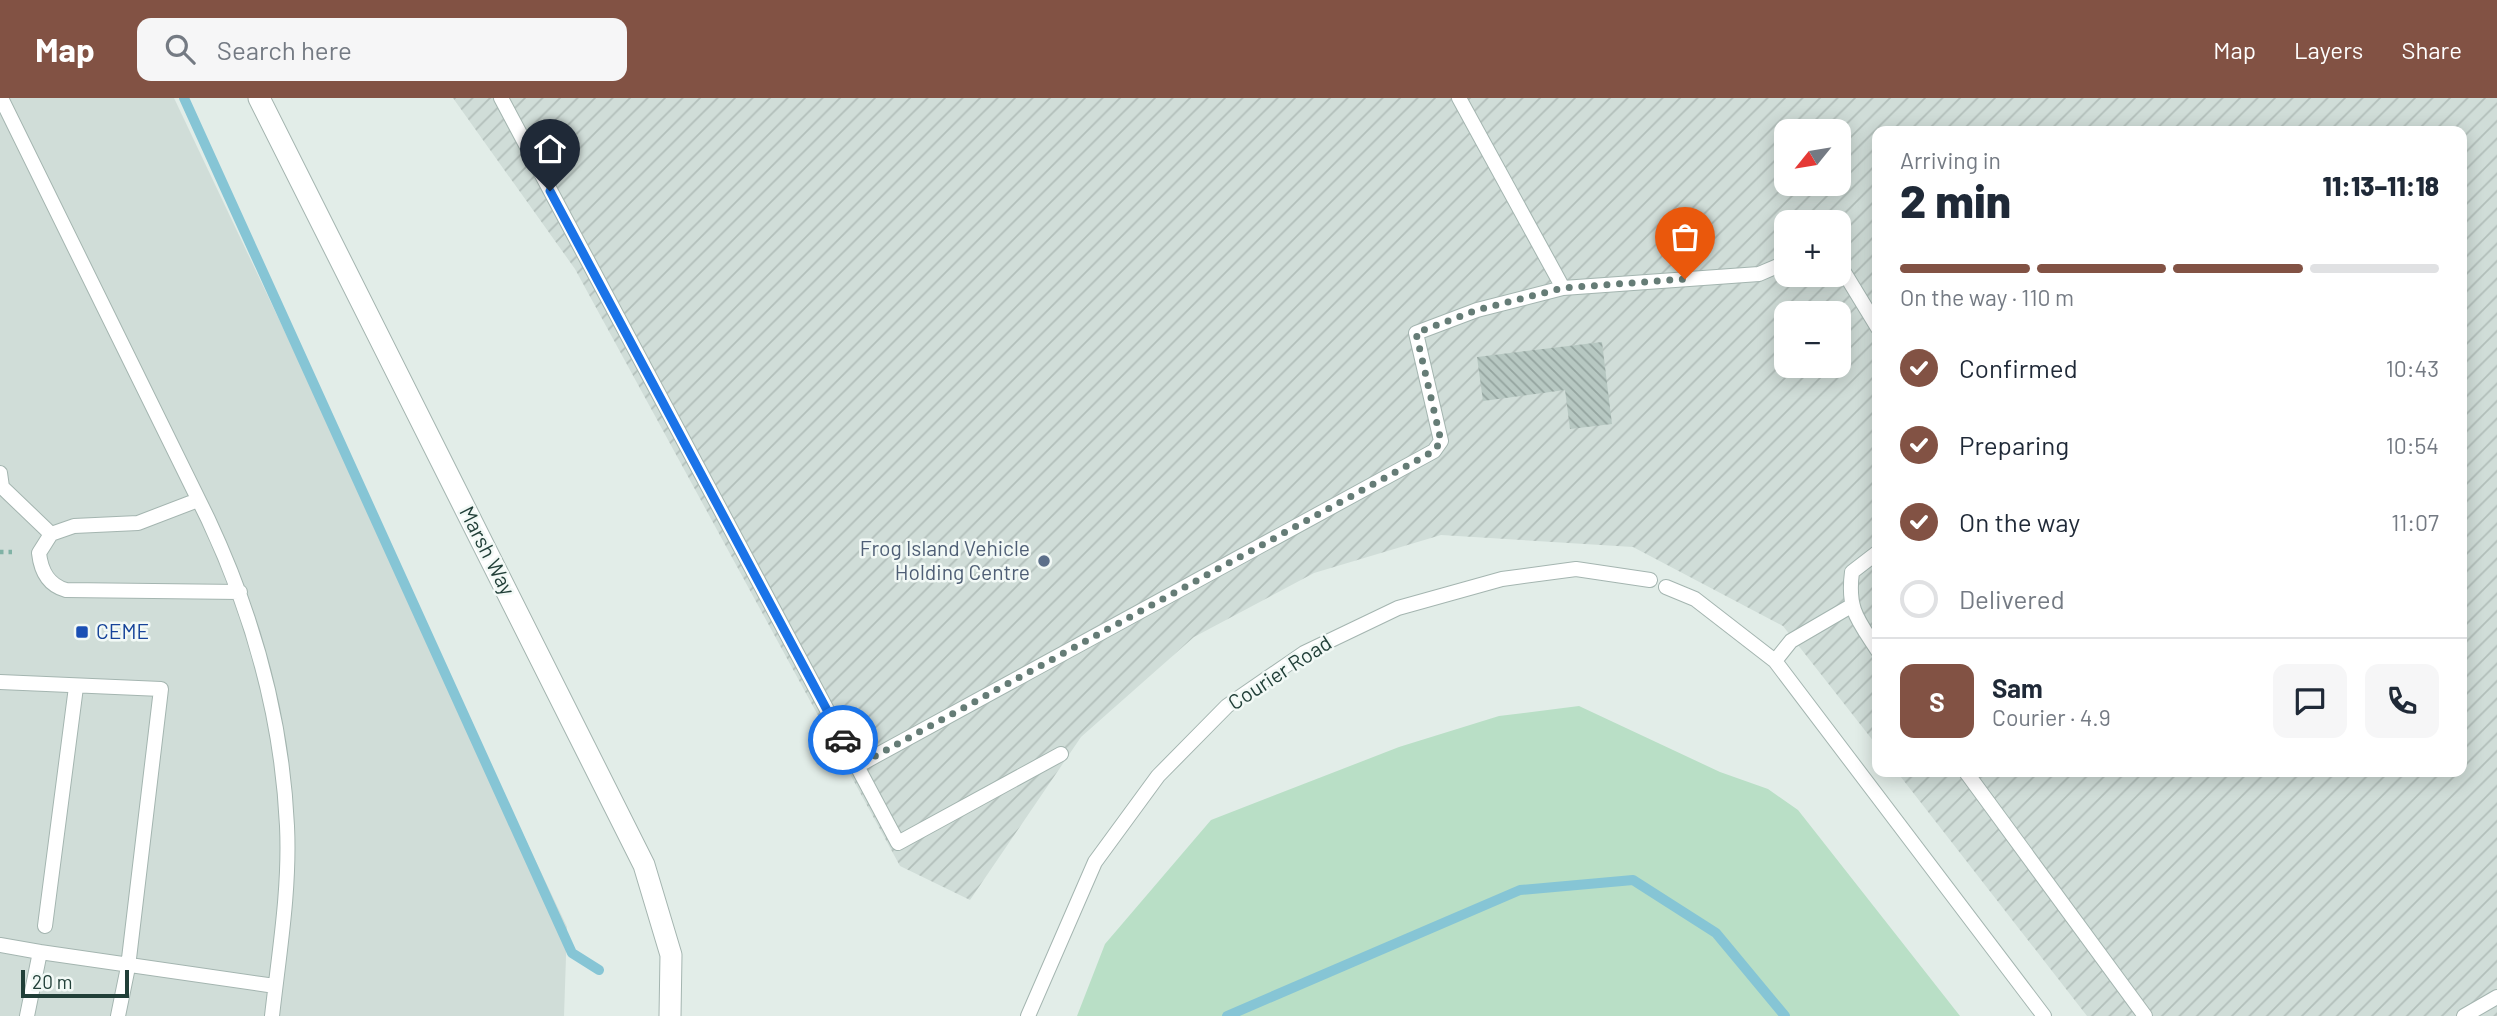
<!DOCTYPE html>
<html lang="en">
<head>
<meta charset="utf-8">
<style>
  body { margin:0; font-family:Barlow,sans-serif; background:#f6f6f7; color:#1f2937; height:100vh; display:flex; flex-direction:column; font-size:26px; white-space:nowrap }
  * { box-sizing:border-box; margin:0 }
  p { font-size:23px; color:#747a83 }
  .icon { flex:none; width:38px; height:38px; fill:none; stroke:currentColor; stroke-width:2; stroke-linecap:round; stroke-linejoin:round }
  .map { position:relative; flex:1; overflow:hidden }
  .side { position:absolute; left:1872px; top:28px; width:595px; height:651px; display:flex; flex-direction:column; background:#fff; border-radius:14px; box-shadow:0 4px 18px #0003 }
  .side>* { flex:none }
  .needle { width:46px; rotate:240deg }
  .tools { position:absolute; left:1774px; top:21px; display:grid; gap:14px }
  .tools a { display:grid; place-items:center; width:77px; height:77px; border-radius:14px; background:#fff; box-shadow:0 4px 18px #0003; font-size:35px }
  .scale { position:absolute; left:21px; bottom:18px; width:108px; box-sizing:border-box; padding-left:7px; border:4px solid #213f38; border-top:0; font-size:19px; line-height:24px; white-space:nowrap; color:#213f38; -webkit-text-stroke:5px #f2f9f6; paint-order:stroke }
  .pin { position:absolute; display:grid; place-items:center; width:60px; height:60px; color:#fff; margin:-72px -30px; border-radius:50% 50% 50% 0; rotate:-45deg; box-shadow:0 0 7px #0007 }
  .pin .icon { rotate:45deg }
  .courier { position:absolute; display:grid; place-items:center; width:70px; height:70px; margin:-35px; border:5px solid #1a73e8; border-radius:50%; background:#fff; color:#222; box-shadow:0 2px 9px #0007 }
  .headline em { font-style:normal; font-weight:800 }
  .headline div { display:flex; flex-direction:column-reverse }
  .headline { display:flex; align-items:center; justify-content:space-between; height:119px; padding:0 28px }
  h1 { font-size:46px; font-weight:800; line-height:52px }
  .bar { display:grid; grid-template-columns:repeat(4,1fr); gap:10px 7px; align-content:center; height:84px; padding:0 28px }
  .bar i { height:9px; border-radius:5px; background:#e0e1e3 }
  .bar .active { background:#825244 }
  .bar p { grid-column:span 4 }
  .line { display:flex; align-items:center; gap:18px; padding:0 28px; border-top:2px solid #e0e1e3 }
  .line div { flex:1 }
  .round { display:grid; place-items:center; flex:none; width:74px; height:74px; border-radius:14px; background:#f6f6f7 }
  ol { padding:0 28px; list-style:none }
  li { display:flex; align-items:center; gap:21px; height:77px }
  li p { margin-inline-start:auto }
  li .icon { padding:7px; border-radius:50%; background:#825244; color:#fff; stroke-width:4 }
  li:last-child { color:#747a83 }
  li i { width:38px; height:38px; border:4px solid #e0e1e3; border-radius:50% }
  header { display:flex; align-items:center; gap:42px; box-sizing:border-box; height:98px; padding:0 35px; background:#825244; color:#fff }
  header strong { font-size:33px }
  nav { display:flex; gap:38px; margin-inline-start:auto; font-size:24px }
  .search { width:490px; height:63px; background:#f6f6f7; display:flex; align-items:center; gap:18px; box-sizing:border-box; padding:0 24px; border-radius:14px; color:#747a83; font-size:26px }
  .map>svg:first-child { display:block }
  .built { fill:#d0ddd8 }
  .industrial { fill:url(#industrial-furrows); fill-rule:evenodd }
  .grass { fill:#b9dfc6 }
  .lines { fill:none; stroke-linecap:round; stroke-linejoin:round }
  .stream { stroke:#86c5d5; stroke-width:10 }
  .building { fill:url(#building-back-hatch) }
  .lane-casing { stroke:#a4b5b0; stroke-width:16 }
  .street-casing { stroke:#a4b5b0; stroke-width:23 }
  .path { stroke:#80b2a5; stroke-width:4.5; stroke-dasharray:3.5 5; stroke-linecap:butt }
  .lane { stroke:#fff; stroke-width:14 }
  .street { stroke:#fff; stroke-width:21 }
  .done { stroke:#657c76; stroke-width:7; stroke-dasharray:0 12.6 }
  .route { stroke:#1a73e8; stroke-width:9 }
  .service-dot { fill:#5c6f8a; stroke:#f2f9f6; stroke-width:2.5 }
  .transit-dot { fill:#1a4fb4; stroke:#f2f9f6; stroke-width:2.5 }
  .labels { text-anchor:middle; stroke-width:5; stroke-linejoin:round; paint-order:stroke }
  .service-label { font-size:21px; fill:#4e5e75; stroke:#f2f9f6; text-anchor:end }
  .street-label { font-size:21px; fill:#213f38; stroke:#f2f9f6 }
  .transit-label { font-size:21px; fill:#164399; stroke:#f2f9f6; text-anchor:start }
</style>
</head>
<body>
<header>
<strong>Map</strong>
<div class="search"><svg class="icon" aria-label="search" viewBox="0 0 24 24"><circle cx="10" cy="10" r="6"/><path d="M15 15l6 6"/></svg>Search here</div>
<nav><a>Map</a><a>Layers</a><a>Share</a></nav>
</header>
<div class="map">
<svg width="2497" height="918" viewBox="0 0 2497 918">
  <defs>
    <pattern id="industrial-furrows" width="10" height="10" patternUnits="userSpaceOnUse" patternTransform="scale(1.75)"><rect width="10" height="10" fill="#d0ddd8"/><path d="M-1 1l2-2M0 10L10 0M9 11l2-2" fill="none" stroke="#b2bfba"/></pattern>
    <pattern id="building-back-hatch" width="6" height="6" patternUnits="userSpaceOnUse" patternTransform="scale(1.75)"><rect width="6" height="6" fill="#b7c8c2"/><path d="M-1 5l2 2M0 0l6 6M5-1l2 2" fill="none" stroke="#94a49f"/></pattern>
  </defs>
  <rect width="100%" height="100%" fill="#e2ede8"/>
  <!-- built -->
  <path class="built" d="M0,0H174L567,829L564,918H0Z"/>
  <!-- industrial -->
  <path class="industrial" d="M453,0H2497V918H2087L1897,674H2462V33H1878V649L1783,528L1633,449L1441,437L1314,475L1194,539L1081,639L970,802L900,768L575,171ZM1787,33H1839V86H1787ZM1787,124H1839V177H1787ZM1787,215H1839V268H1787Z"/>
  <!-- grass -->
  <path class="grass" d="M1579,608L1720,674L1768,691L1798,712L1960,918H1077L1105,846L1211,722L1399,649L1499,618Z"/>
  <g class="lines">
    <!-- stream -->
    <path class="stream" d="M184,0L572,855L599,872
      M1227,918L1520,792L1633,782L1716,835L1785,918"/>
  </g>
  <!-- building -->
  <path class="building" d="M1602,244L1612,326L1570,331L1565,292L1483,303L1477,259Z"/>
  <g class="lines">
    <!-- lane casing -->
    <g class="lane-casing">
      <path id="lane" d="M1,0L208,421C253,517 282,621 287,728C290,792 279,855 272,918
        M501,0L898,745L1061,656
        M1459,0L1563,190
        M1839,166L1878,230
        M0,375L2,389L51,436
        M198,402L138,425L74,428L51,436L39,455C41,473 48,487 66,492L240,494
        M1878,454L1852,474C1847,512 1858,522 1878,553
        M1666,489L1695,501L1775,563L2044,918
        M1775,563L1791,543L1851,508
        M0,584L161,591L128,869L118,918
        M857,668L1434,353L1441,343L1416,235L1477,212L1563,190L1759,176L1787,164
        M1966,674L2145,918
        M45,828L76,589
        M0,847L40,854
        M27,918L40,854L275,888
        M1028,918L1095,764L1158,678L1227,608L1304,555L1398,510L1502,481L1576,471L1650,482
        M2464,918L2497,899"/>
    </g>
    <!-- street casing -->
    <g class="street-casing">
      <path id="street" d="M259,0L644,767L671,857L670,918"/>
    </g>
    <!-- path -->
    <path class="path" d="M0,454H17"/>
    <!-- lane -->
    <use href="#lane" class="lane"/>
    <!-- street -->
    <use href="#street" class="street"/>
  </g>
  <g class="lines">
    <!-- done -->
    <path class="done" d="M843,642L857,668L1434,353L1441,343L1416,235L1477,212L1563,190L1685,181"/>
    <!-- route -->
    <path class="route" d="M550,93L843,642"/>
  </g>
  <!-- markers -->
  <circle class="service-dot" cx="1044" cy="463" r="7"/>
  <rect class="transit-dot" x="75" y="527" width="14" height="14" rx="3.5"/>
  <g class="labels">
    <!-- service labels -->
    <g class="service-label">
      <text x="1030" y="458">Frog Island Vehicle<tspan x="1030" dy="24">Holding Centre</tspan></text>
    </g>
    <!-- street labels -->
    <g class="street-label">
      <text transform="translate(487 453) rotate(63)" y="7">Marsh Way</text>
      <text transform="translate(1280 575) rotate(-33)" y="7">Courier Road</text>
    </g>
    <!-- transit labels -->
    <g class="transit-label">
      <text x="96" y="541">CEME</text>
    </g>
  </g>
</svg>
<div class="tools">
<a><svg class="needle" viewBox="-14 -14 28 28"><path d="M0-13l5 13h-10z" fill="#e53935"/><path d="M0 13l5-13h-10z" fill="#747a83"/></svg></a>
<a>+</a>
<a>−</a>
</div>
<div class="scale">20 m</div>
<div class="pin" style="left:1685px;top:181px;background:#ea580c"><svg class="icon" aria-label="bag" viewBox="0 0 24 24"><path d="M5 8h14l-1 12H6zM9 8a3 3 0 0 1 6 0"/></svg></div>
<div class="pin" style="left:550px;top:93px;background:#1f2937"><svg class="icon" aria-label="home" viewBox="0 0 24 24"><path d="M3 11l9-7 9 7M6 9v11h12V9"/></svg></div>
<div class="courier" style="left:843px;top:642px"><svg class="icon" aria-label="car" viewBox="0 0 24 24"><path d="M5 17H2v-5l4-1 3-4h7l3 4 3 1v5h-3M9 17h6M6 11h13"/><circle cx="7" cy="17" r="2"/><circle cx="17" cy="17" r="2"/></svg></div>
<section class="side">
<div class="headline"><div><h1>2 min</h1><p>Arriving in</p></div><em>11:13–11:18</em></div>
<div class="bar"><i class="active"></i><i class="active"></i><i class="active"></i><i></i><p>On the way · 110 m</p></div>
<ol>
<li><svg class="icon" aria-label="check" viewBox="0 0 24 24"><path d="M5 12l5 5 9-10"/></svg>Confirmed<p>10:43</p></li>
<li><svg class="icon" aria-label="check" viewBox="0 0 24 24"><path d="M5 12l5 5 9-10"/></svg>Preparing<p>10:54</p></li>
<li><svg class="icon" aria-label="check" viewBox="0 0 24 24"><path d="M5 12l5 5 9-10"/></svg>On the way<p>11:07</p></li>
<li><i></i>Delivered</li>
</ol>
<div class="line" style="height:126px"><b class="round" style="background:#825244;color:#fff">S</b><div><b>Sam</b><p>Courier · 4.9</p></div><a class="round"><svg class="icon" aria-label="chat" viewBox="0 0 24 24"><path d="M4 5h16v11H9l-5 4z"/></svg></a><a class="round"><svg class="icon" aria-label="phone" viewBox="0 0 24 24"><path d="M5 4h4l2 5-3 2q2 4 5 5l2-3 5 2v4C11 20 4 13 5 4z"/></svg></a></div>
</section>
</div>
</body>
</html>
